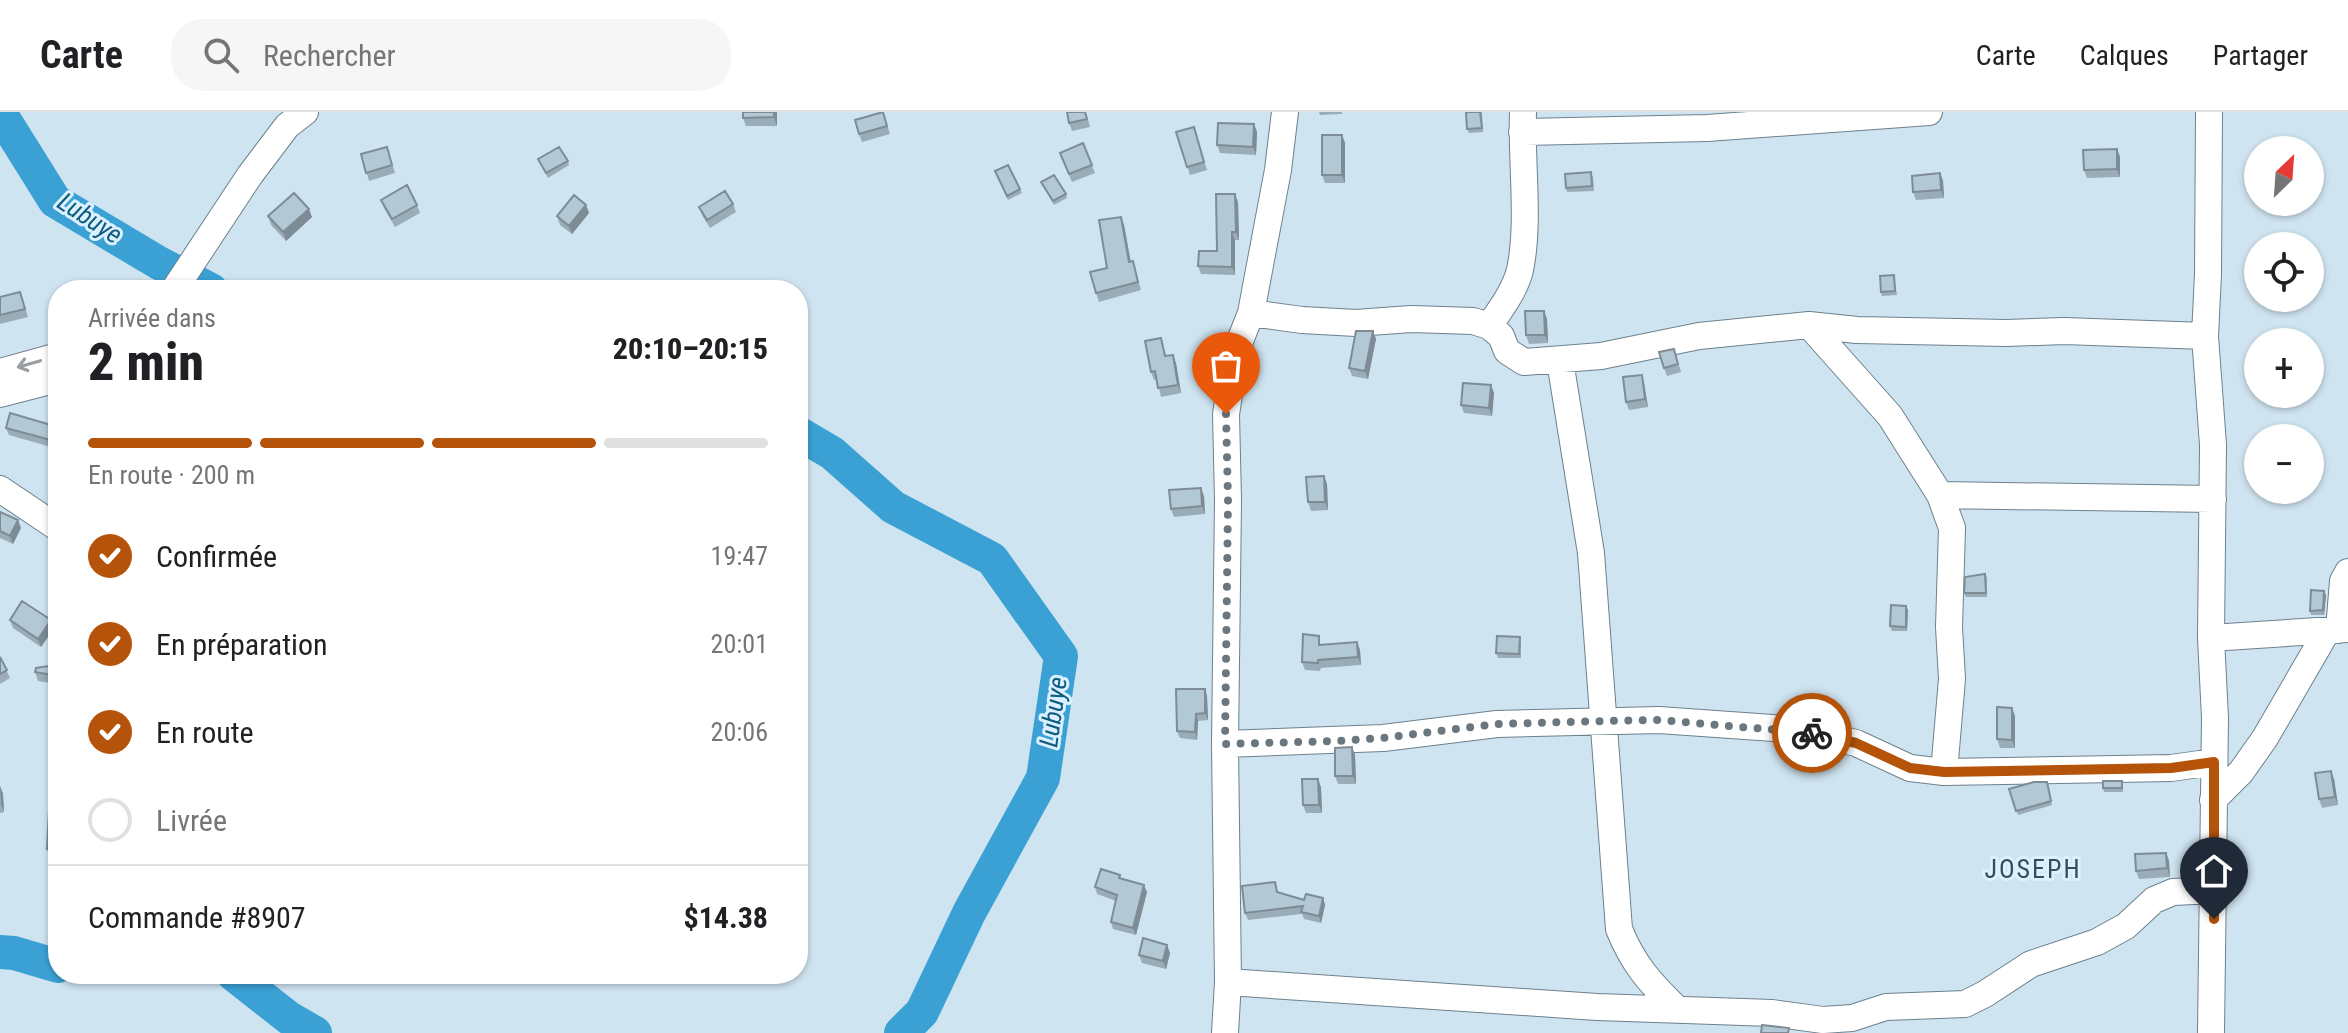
<!DOCTYPE html>
<html lang="fr">
<head>
<meta charset="utf-8">
<style>
  body { margin:0; font-family:"Roboto Condensed",sans-serif; background:#f6f6f6; color:#202124; height:100vh; display:flex; flex-direction:column; font-size:30px; white-space:nowrap }
  * { box-sizing:border-box; margin:0 }
  p { font-size:26px; color:#757577 }
  .icon { flex:none; width:44px; height:44px; fill:none; stroke:currentColor; stroke-width:2; stroke-linecap:round; stroke-linejoin:round }
  .map { position:relative; flex:1; overflow:hidden }
  .side { position:absolute; left:48px; top:168px; width:760px; height:704px; display:flex; flex-direction:column; background:#fff; border-radius:32px; box-shadow:0 2px 6px #0004 }
  .side>* { flex:none }
  .needle { width:52px; rotate:25deg }
  .controls { position:absolute; left:2244px; top:24px; display:grid; gap:16px }
  .controls a { display:grid; place-items:center; width:80px; height:80px; border-radius:50%; background:#fff; box-shadow:0 2px 6px #0004; font-size:40px }
  .pin { position:absolute; display:grid; place-items:center; width:68px; height:68px; color:#fff; margin:-82px -34px; border-radius:50% 50% 50% 0; rotate:-45deg; box-shadow:0 0 8px #0007 }
  .pin .icon { rotate:45deg }
  .courier { position:absolute; display:grid; place-items:center; width:80px; height:80px; margin:-40px; border:6px solid #b45309; border-radius:50%; background:#fff; color:#222; box-shadow:0 2px 10px #0007 }
  .overview em { font-style:normal; font-weight:800 }
  .overview div { display:flex; flex-direction:column-reverse }
  .overview { display:flex; align-items:center; justify-content:space-between; height:136px; padding:0 40px }
  h1 { font-size:52px; font-weight:800; line-height:60px }
  .bar { display:grid; grid-template-columns:repeat(4,1fr); gap:12px 8px; align-content:center; height:96px; padding:0 40px }
  .bar i { height:10px; border-radius:6px; background:#e0e0e0 }
  .bar .on { background:#b45309 }
  .bar p { grid-column:span 4 }
  .line { display:flex; align-items:center; gap:20px; padding:0 40px; border-top:2px solid #e0e0e0 }
  .line div { flex:1 }
  ol { padding:0 40px; list-style:none }
  li { display:flex; align-items:center; gap:24px; height:88px }
  li p { margin-inline-start:auto }
  li .icon { padding:8px; border-radius:50%; background:#b45309; color:#fff; stroke-width:4 }
  li:last-child { color:#757577 }
  li i { width:44px; height:44px; border:4px solid #e0e0e0; border-radius:50% }
  header { display:flex; align-items:center; gap:48px; box-sizing:border-box; height:112px; padding:0 40px; background:#fff; border-bottom:2px solid #e0e0e0 }
  header strong { font-size:38px }
  nav { display:flex; gap:44px; margin-inline-start:auto; font-size:28px }
  .search { width:560px; height:72px; background:#f6f6f6; display:flex; align-items:center; gap:20px; box-sizing:border-box; padding:0 28px; border-radius:32px; color:#757577; font-size:30px }
  .map>svg:first-child { display:block }
  .lines { fill:none; stroke-linecap:round; stroke-linejoin:round }
  .river { stroke:#3ba1d4; stroke-width:34 }
  .minor-casing { stroke:#6d808c; stroke-width:28 }
  .minor { stroke:#fff; stroke-width:26 }
  .wall { fill:#9aacb7 }
  .shaded-wall { fill:#7d8c95 }
  .building { fill:#b3c8d5; stroke:#7d8c95; stroke-width:2 }
  .oneway { stroke:#9a9ea0 }
  .done { stroke:#6a777f; stroke-width:8; stroke-dasharray:0 14.4 }
  .route { stroke:#b45309; stroke-width:10 }
  .labels { text-anchor:middle; stroke-width:6; stroke-linejoin:round; paint-order:stroke }
  .water-label { font-size:26px; font-style:italic; fill:#0e5c7f; stroke:#dcf1ff }
  .neighbourhood-label { font-size:26px; letter-spacing:2px; fill:#394b56; stroke:#dcf1ff }
</style>
</head>
<body>
<header>
<strong>Carte</strong>
<div class="search"><svg class="icon" aria-label="search" viewBox="0 0 24 24"><circle cx="10" cy="10" r="6"/><path d="M15 15l6 6"/></svg>Rechercher</div>
<nav><a>Carte</a><a>Calques</a><a>Partager</a></nav>
</header>
<div class="map">
<svg width="2348" height="921" viewBox="0 0 2348 921">
  <rect width="100%" height="100%" fill="#cfe4f1"/>
  <g class="lines">
    <!-- river -->
    <path class="river" d="M0,1L55,89L159,151L211,178
      M798,321L832,341L893,395L992,447L1061,544L1043,666L969,801L922,900L901,921
      M0,840L14,841L58,854
      M233,862L289,906L315,921"/>
    <!-- minor casing -->
    <g class="minor-casing">
      <path id="minor" d="M2209,0L2208,162L2205,224L2213,333L2211,526L2215,606L2211,921
        M1522,20L1707,16L1929,0
        M174,178L250,63L287,14L305,0
        M1251,201L1302,208L1356,211L1411,207L1473,209L1489,214L1501,224L1507,239L1524,250L1601,244L1699,224L1809,213L1857,218L2007,221L2064,219L2205,224
        M1809,213L1890,304L1940,383L1952,416L1949,515L1952,567L1944,660
        M1489,214C1501,197 1515,178 1520,158C1530,109 1521,51 1523,0
        M1560,249L1591,441L1619,817C1633,852 1650,871 1677,897
        M0,260L58,244
        M0,282L58,267
        M0,377L58,416
        M1940,383L2213,387
        M2339,518L2343,469L2348,460
        M2211,526L2348,517
        M1225,632L1383,626L1497,612L1659,608L1801,618L1856,631L1910,656L1944,660L2171,656L2214,650
        M2213,688L2241,660L2265,626L2327,519
        M1228,870L1597,895L1772,901L1823,908L1852,906L1886,895L1965,892L1985,882L2031,852L2097,830L2126,814L2154,788L2173,780L2214,778
        M1225,921L1228,870L1225,632L1228,388L1226,302L1236,239L1251,201L1260,153L1278,58L1285,0"/>
    </g>
    <!-- minor -->
    <use href="#minor" class="minor"/>
  </g>
  <!-- wall -->
  <path class="wall" d="M743,0H777V14H746L743,6Z
    M883,0L890,22L862,30L859,22Z
    M1086,0L1090,15L1072,19L1069,11Z
    M1319,0H1342V2L1320,3Z
    M1466,0H1482L1483,20L1469,21L1467,17Z
    M1254,12L1257,20L1256,43L1220,41L1217,33Z
    M1194,15L1207,58L1190,63L1176,20Z
    M1342,23L1345,31V71H1325L1322,63Z
    M1083,31L1095,61L1072,70L1060,41Z
    M387,35L395,61L369,69L361,42Z
    M2117,37L2120,45V65L2087,66L2084,58Z
    M538,47L568,49L569,53L548,66Z
    M995,59L1020,77L1022,81L1008,88Z
    M1940,61L1943,69L1944,86L1916,88L1913,80Z
    M1593,64L1594,79L1567,80L1566,76Z
    M1041,70L1066,82L1067,86L1054,93Z
    M381,88L417,93L420,101L395,115L384,96Z
    M1238,90L1239,128H1235V163L1201,162L1198,154L1217,139Z
    M733,92L736,100L710,116L702,103L699,95Z
    M586,93L589,101L572,122L560,113L557,104Z
    M268,104L312,105L286,129L271,113Z
    M1121,105L1124,113L1131,150L1133,149L1141,178L1099,190L1096,181L1107,156Z
    M1894,163L1897,183L1882,184L1881,180Z
    M0,185L23,188L28,205L0,212Z
    M1547,207L1548,231L1529,232L1526,223Z
    M1373,219L1376,227L1368,267L1352,264L1349,256Z
    M1161,226L1166,244L1176,251L1181,281L1161,285L1157,267L1154,268L1151,260Z
    M1674,237L1681,260L1667,264L1664,256Z
    M1644,271L1648,295L1629,298L1626,290Z
    M1494,281L1492,304L1464,301L1461,293Z
    M58,315V337L9,323L6,316Z
    M1324,364L1327,372L1328,398L1311,399L1308,390Z
    M1204,384L1205,402L1174,405L1171,397Z
    M0,400L21,416L13,432L0,426Z
    M1985,462L1987,466V485H1966L1964,481Z
    M2326,483L2324,503H2311L2310,499Z
    M1908,498L1907,519H1892L1890,514Z
    M10,508L54,516L41,535L13,516Z
    M1520,525L1521,529V546H1498L1496,541Z
    M1357,530L1360,538L1361,553L1321,556L1320,559L1305,558L1302,550L1322,532V533Z
    M58,540V572L38,569L35,560L49,554Z
    M0,545L10,566L0,572Z
    M1205,577L1207,584L1208,608L1198,609L1197,628L1180,626L1177,619Z
    M2015,604V636H2000L1997,627Z
    M1352,635L1355,643L1356,672H1338L1335,664Z
    M2334,667L2338,693L2322,696L2319,687Z
    M2122,669L2123,680H2104L2103,676Z
    M2047,670L2052,693L2018,703L2009,677Z
    M0,674L3,682L4,700L0,701Z
    M1321,675L1322,701H1306L1303,693Z
    M58,699V746H50L47,737Z
    M2166,741L2169,749L2170,765L2139,767L2136,759Z
    M1120,763L1121,767L1147,780L1136,823L1113,817L1111,810L1116,789L1097,782L1095,775Z
    M1275,770L1278,781L1304,788L1323,786L1325,793L1321,811L1304,807L1302,802L1248,808L1245,801Z
    M1170,841L1166,857L1142,851L1139,843Z"/>
  <!-- shaded-wall -->
  <path class="shaded-wall" d="M774,0H777V14L774,5Z
    M1254,12L1257,20L1256,43L1253,35Z
    M1342,23L1345,31V71L1342,63Z
    M2117,37L2120,45V65L2117,57Z
    M1940,61L1943,69L1944,86L1941,78Z
    M1235,82L1238,90L1239,128L1236,120Z
    M586,93L589,101L572,122L569,114Z
    M309,97L312,105L286,129L283,120Z
    M1121,105L1124,113L1132,158L1129,150Z
    M1232,120L1235,128V163L1232,155Z
    M1544,199L1547,207L1548,231L1545,223Z
    M1373,219L1376,227L1368,267L1365,259Z
    M1173,243L1176,251L1181,281L1178,273Z
    M1642,263L1644,271L1648,295L1645,287Z
    M1491,273L1494,281L1492,304L1489,296Z
    M1324,364L1327,372L1328,398L1325,390Z
    M1201,376L1204,384L1205,402L1202,394Z
    M18,408L21,416L13,432L10,424Z
    M2324,479L2326,483L2324,503L2323,498Z
    M1906,494L1908,498L1907,519L1906,515Z
    M51,508L54,516L41,535L38,527Z
    M1357,530L1360,538L1361,553L1358,545Z
    M1205,577L1207,584L1208,608L1205,601Z
    M2012,596L2015,604V636L2012,628Z
    M1196,602L1198,609L1197,628L1195,620Z
    M1352,635L1355,643L1356,672L1353,664Z
    M2331,659L2334,667L2338,693L2335,685Z
    M1318,667L1321,675L1322,701L1319,693Z
    M0,674L3,682L4,700L1,692Z
    M2166,741L2169,749L2170,765L2167,756Z
    M1144,773L1147,780L1136,823L1133,816Z
    M1323,786L1325,793L1321,811L1319,804Z
    M1167,833L1170,841L1166,857L1163,849Z"/>
  <!-- building -->
  <path class="building" d="M743,0H774V5L743,6Z
    M883,0L887,14L859,22L855,8Z
    M1067,0H1085L1087,7L1069,11Z
    M1466,0H1480L1482,16L1467,17Z
    M1218,11L1254,12L1253,35L1217,33Z
    M1194,15L1204,50L1187,55L1176,20Z
    M1322,23H1342V63H1322Z
    M1083,31L1092,53L1069,62L1060,41Z
    M387,35L392,53L366,61L361,42Z
    M559,35L568,49L546,61L538,47Z
    M2117,37V57L2084,58L2083,38Z
    M1008,53L1020,77L1007,84L995,59Z
    M1591,60L1592,74L1566,76L1565,62Z
    M1940,61L1941,78L1913,80L1912,64Z
    M1054,63L1066,82L1053,89L1041,70Z
    M407,73L417,93L392,107L381,88Z
    M725,79L733,92L707,108L699,95Z
    M294,81L309,97L283,120L268,104Z
    M1216,82H1235L1236,120H1232V155L1198,154L1199,139H1217Z
    M574,83L586,93L569,114L557,104Z
    M1121,105L1129,150L1133,149L1138,170L1096,181L1090,160L1107,156L1099,108Z
    M1894,163L1895,179L1881,180L1880,164Z
    M20,180L25,197L0,203V185Z
    M1525,199H1544L1545,223H1526Z
    M1356,219H1373L1365,259L1349,256Z
    M1161,226L1165,244L1173,243L1178,273L1158,276L1155,259L1151,260L1145,229Z
    M1674,237L1678,252L1664,256L1659,240Z
    M1642,263L1645,287L1626,290L1623,265Z
    M1463,271L1491,273L1489,296L1461,293Z
    M10,301L58,315V330L6,316Z
    M1324,364L1325,390H1308L1306,365Z
    M1201,376L1202,394L1171,397L1169,378Z
    M0,400L18,408L10,424L0,419Z
    M1985,462L1986,481H1964L1965,465Z
    M2311,478L2324,479L2323,498L2310,499Z
    M22,489L51,508L38,527L10,508Z
    M1891,493L1906,494V515L1890,514Z
    M1303,522L1319,524V533L1357,530L1358,545L1318,548V551L1302,550Z
    M1497,524L1520,525L1519,542L1496,541Z
    M51,538L58,540V564L35,560L36,556L49,554Z
    M0,545L7,558L0,562Z
    M1176,577H1205V601L1196,602L1195,620L1177,619Z
    M1997,595L2012,596V628L1997,627Z
    M1352,635L1353,664H1335V636Z
    M2331,659L2335,685L2319,687L2315,661Z
    M1302,667H1318L1319,693H1303Z
    M2103,669H2122V676H2103Z
    M2034,670H2047L2051,689L2016,699L2009,677Z
    M49,699H58V738L47,737Z
    M2166,741L2167,756L2136,759L2135,742Z
    M1101,757L1120,763L1119,766L1144,773L1133,816L1111,810L1117,783L1095,775Z
    M1275,770L1277,780L1304,788L1306,782L1323,786L1319,804L1301,800L1303,794L1245,801L1242,774Z
    M1143,826L1167,833L1163,849L1139,843Z
    M1762,913L1789,916L1788,921H1761Z"/>
  <!-- one-way arrows -->
  <defs><path id="oneway-shaft" d="M-6 0H5M1.5-3L5.5 0L1.5 3" fill="none" stroke-width="1.6" stroke-linecap="round" stroke-linejoin="round" transform="scale(2)"/></defs>
  <use class="oneway" href="#oneway-shaft" transform="translate(29 252) rotate(164)"/>
  <g class="lines">
    <!-- done -->
    <path class="done" d="M1226,302L1228,388L1225,632L1336,629L1383,626L1497,612L1605,609L1659,608L1812,621"/>
    <!-- route -->
    <path class="route" d="M1812,621L1856,631L1910,656L1944,660L2171,656L2214,650V807"/>
  </g>
  <g class="labels">
    <!-- water labels -->
    <g class="water-label">
      <text transform="translate(90 106) rotate(33)" y="9">Lubuye</text>
      <text transform="translate(1053 600) rotate(-82)" y="9">Lubuye</text>
    </g>
    <!-- neighbourhood labels -->
    <g class="neighbourhood-label">
      <text x="2033" y="766">JOSEPH</text>
    </g>
  </g>
</svg>
<div class="controls">
<a><svg class="needle" viewBox="-14 -14 28 28"><path d="M0-13l5 13h-10z" fill="#e53935"/><path d="M0 13l5-13h-10z" fill="#757577"/></svg></a>
<a><svg class="icon" aria-label="locate" viewBox="0 0 24 24"><circle cx="12" cy="12" r="6"/><path d="M12 2v4M12 18v4M2 12h4M18 12h4"/></svg></a>
<a>+</a>
<a>−</a>
</div>
<div class="pin" style="left:1226px;top:302px;background:#ea580c"><svg class="icon" aria-label="bag" viewBox="0 0 24 24"><path d="M5 8h14l-1 12H6zM9 8a3 3 0 0 1 6 0"/></svg></div>
<div class="pin" style="left:2214px;top:807px;background:#1f2937"><svg class="icon" aria-label="home" viewBox="0 0 24 24"><path d="M3 11l9-7 9 7M6 9v11h12V9"/></svg></div>
<div class="courier" style="left:1812px;top:621px"><svg class="icon" aria-label="bike" viewBox="0 0 24 24"><circle cx="6" cy="16" r="4"/><circle cx="18" cy="16" r="4"/><path d="M6 16l4-8h5l3 8M10 8l3 8H6M13 5h3"/></svg></div>
<section class="side">
<div class="overview"><div><h1>2 min</h1><p>Arrivée dans</p></div><em>20:10–20:15</em></div>
<div class="bar"><i class="on"></i><i class="on"></i><i class="on"></i><i></i><p>En route · 200 m</p></div>
<ol>
<li><svg class="icon" aria-label="check" viewBox="0 0 24 24"><path d="M5 12l5 5 9-10"/></svg>Confirmée<p>19:47</p></li>
<li><svg class="icon" aria-label="check" viewBox="0 0 24 24"><path d="M5 12l5 5 9-10"/></svg>En préparation<p>20:01</p></li>
<li><svg class="icon" aria-label="check" viewBox="0 0 24 24"><path d="M5 12l5 5 9-10"/></svg>En route<p>20:06</p></li>
<li><i></i>Livrée</li>
</ol>
<div class="line" style="height:104px"><div>Commande #8907</div><b>$14.38</b></div>
</section>
</div>
</body>
</html>
